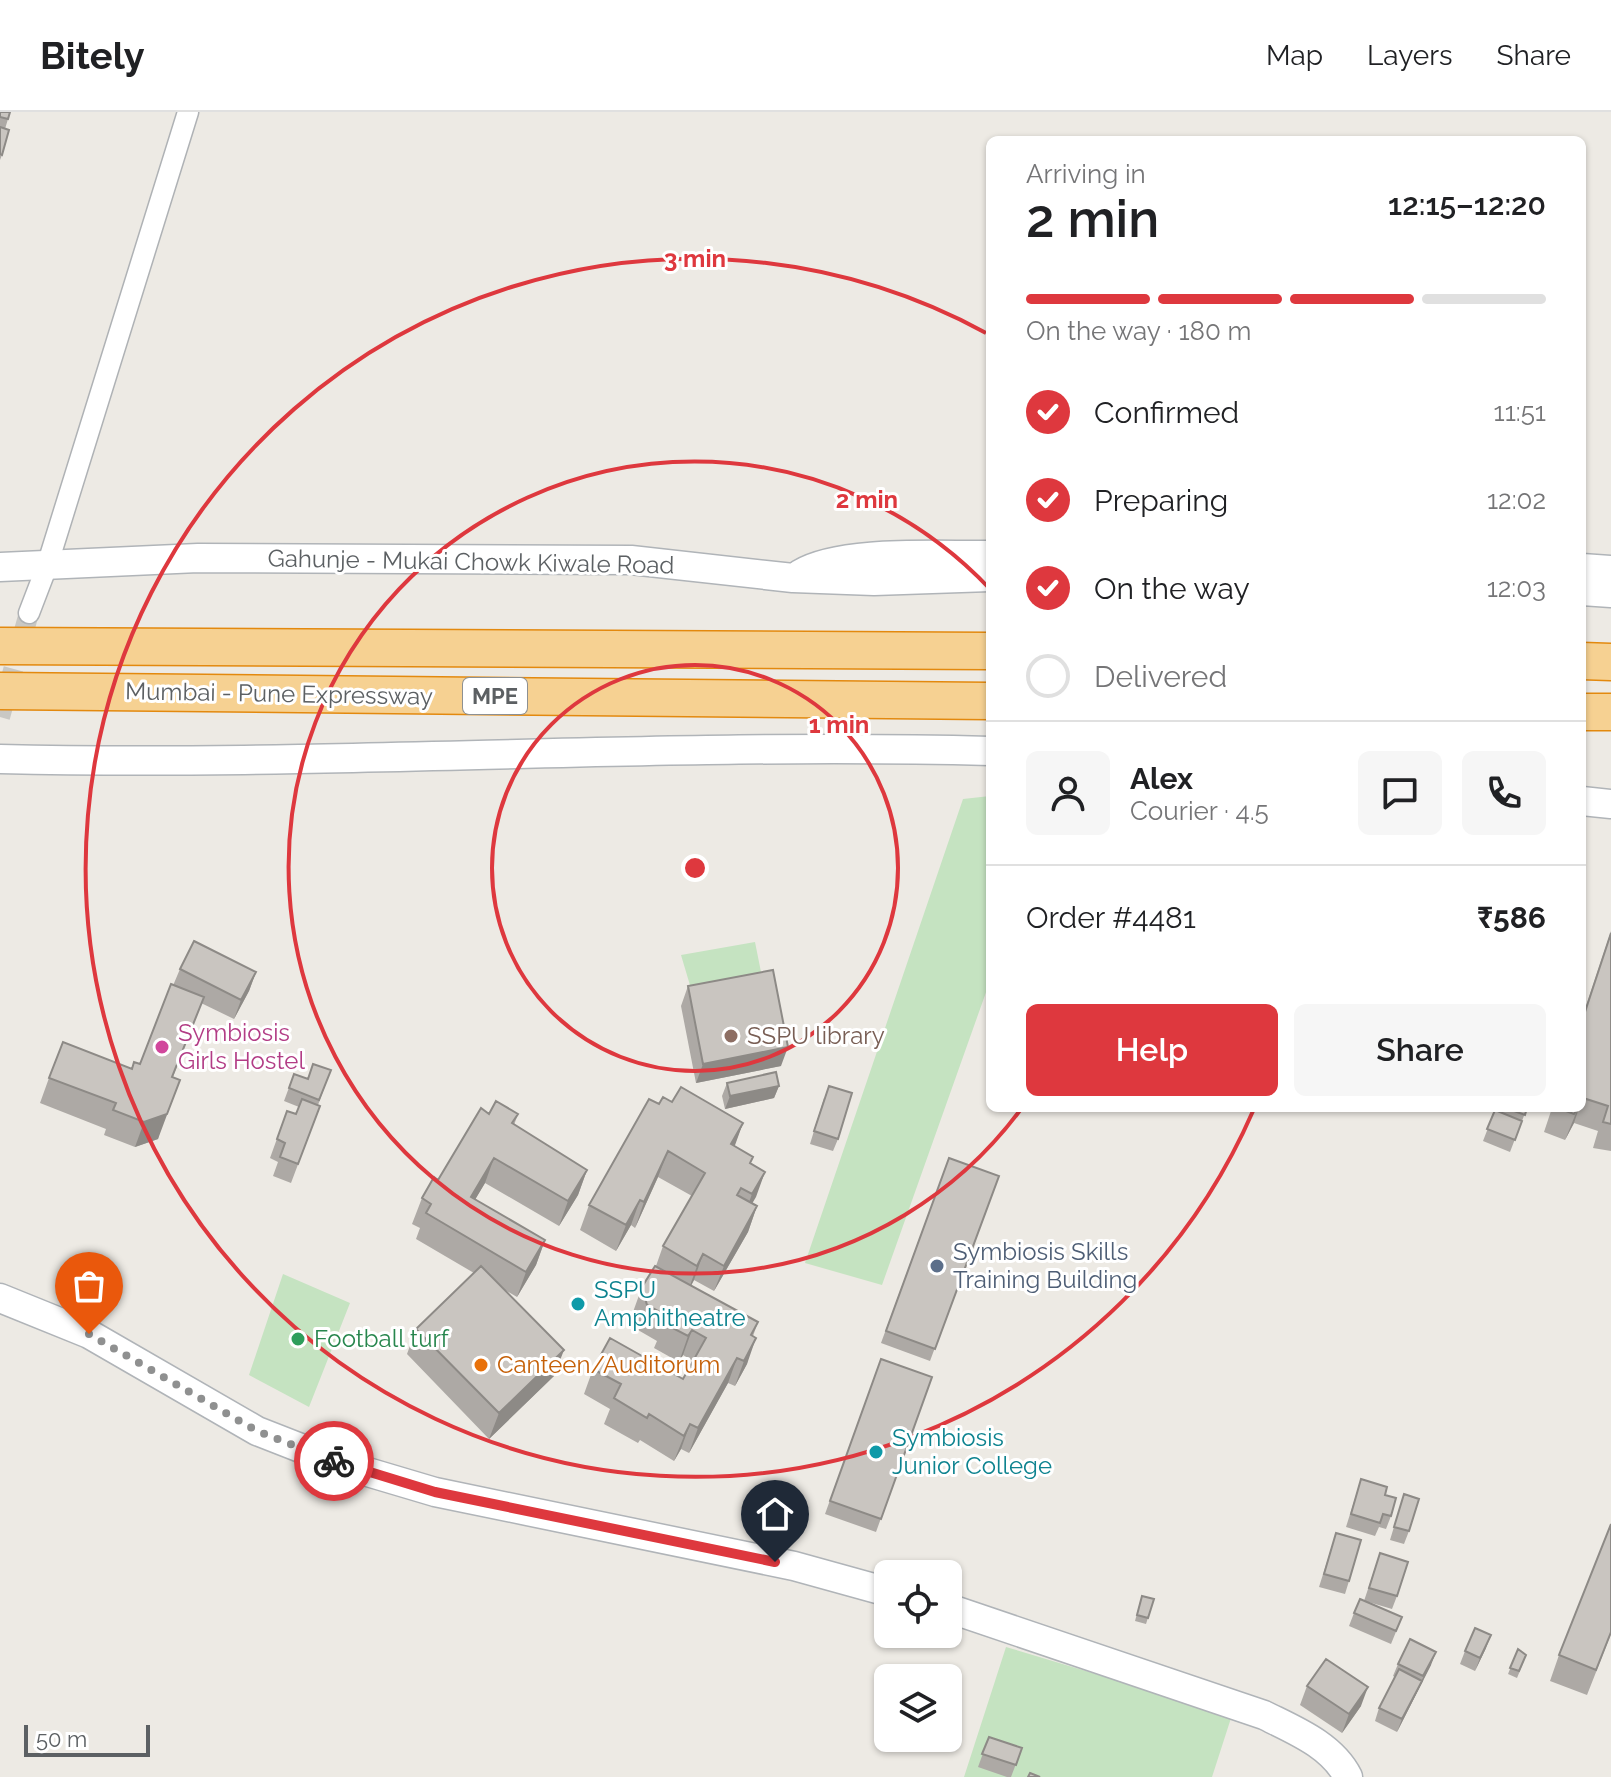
<!DOCTYPE html>
<html lang="en">
<head>
<meta charset="utf-8">
<style>
  body { margin:0; font-family:Raleway,sans-serif; background:#f6f6f6; color:#202124; height:100vh; display:flex; flex-direction:column; font-size:30px; white-space:nowrap }
  * { box-sizing:border-box; margin:0 }
  p { font-size:26px; color:#757577 }
  .icon { flex:none; width:44px; height:44px; fill:none; stroke:currentColor; stroke-width:2; stroke-linecap:round; stroke-linejoin:round }
  .map { position:relative; flex:1; overflow:hidden }
  .details { position:absolute; left:986px; top:24px; width:600px; height:976px; display:flex; flex-direction:column; background:#fff; border-radius:12px; box-shadow:0 2px 6px #0004 }
  .details>* { flex:none }
  .controls { position:absolute; left:874px; top:1448px; display:grid; gap:16px }
  .controls a { display:grid; place-items:center; width:88px; height:88px; border-radius:12px; background:#fff; box-shadow:0 2px 6px #0004; font-size:40px }
  .scale { position:absolute; left:24px; bottom:20px; width:126px; box-sizing:border-box; padding-left:8px; border:4px solid #5c6063; border-top:0; font-size:22px; line-height:28px; white-space:nowrap; color:#5c6063; -webkit-text-stroke:6px #fff; paint-order:stroke }
  .pin { position:absolute; display:grid; place-items:center; width:68px; height:68px; color:#fff; margin:-82px -34px; border-radius:50% 50% 50% 0; rotate:-45deg; box-shadow:0 0 8px #0007 }
  .pin .icon { rotate:45deg }
  .courier { position:absolute; display:grid; place-items:center; width:80px; height:80px; margin:-40px; border:6px solid #de383e; border-radius:50%; background:#fff; color:#222; box-shadow:0 2px 10px #0007 }
  .overview em { font-style:normal; font-weight:600 }
  .overview div { display:flex; flex-direction:column-reverse }
  .overview { display:flex; align-items:center; justify-content:space-between; height:136px; padding:0 40px }
  h1 { font-size:52px; font-weight:600; line-height:60px }
  .bar { display:grid; grid-template-columns:repeat(4,1fr); gap:12px 8px; align-content:center; height:96px; padding:0 40px }
  .bar i { height:10px; border-radius:6px; background:#e0e0e0 }
  .bar .selected { background:#de383e }
  .bar p { grid-column:span 4 }
  .line { display:flex; align-items:center; gap:20px; padding:0 40px; border-top:2px solid #e0e0e0 }
  .line div { flex:1 }
  .round { display:grid; place-items:center; flex:none; width:84px; height:84px; border-radius:12px; background:#f6f6f6 }
  ol { padding:0 40px; list-style:none }
  li { display:flex; align-items:center; gap:24px; height:88px }
  li p { margin-inline-start:auto }
  li .icon { padding:8px; border-radius:50%; background:#de383e; color:#fff; stroke-width:4 }
  li:last-child { color:#757577 }
  li i { width:44px; height:44px; border:4px solid #e0e0e0; border-radius:50% }
  .primary-button { display:flex; gap:16px; margin-top:auto; padding:16px 40px }
  .primary-button a { flex:1; height:92px; border-radius:12px; background:#de383e; color:#fff; font-size:32px; font-weight:600; line-height:92px; text-align:center }
  .primary-button a+a { background:#f6f6f6; color:#202124 }
  header { display:flex; align-items:center; gap:48px; box-sizing:border-box; height:112px; padding:0 40px; background:#fff; border-bottom:2px solid #e0e0e0 }
  header strong { font-size:38px }
  nav { display:flex; gap:44px; margin-inline-start:auto; font-size:28px }
  .map>svg:first-child { display:block }
  .green { fill:#c5e3c1 }
  .lines { fill:none; stroke-linecap:round; stroke-linejoin:round }
  .street-tunnel { stroke:#c9c8c4; stroke-width:20; stroke-dasharray:20 10; stroke-linecap:butt }
  .street-casing { stroke:#afb2b5; stroke-width:23 }
  .secondary-casing { stroke:#b0b4b8; stroke-width:31 }
  .highway-casing { stroke:#e3890e; stroke-width:39 }
  .street { stroke:#fff; stroke-width:20 }
  .secondary { stroke:#fff; stroke-width:28 }
  .highway { stroke:#f6d192; stroke-width:36 }
  .wall { fill:#ada9a5 }
  .shaded-wall { fill:#8d8a86 }
  .building { fill:#c9c5c0; stroke:#8d8a86; stroke-width:2 }
  .done { stroke:#8f9090; stroke-width:8; stroke-dasharray:0 14.4 }
  .route { stroke:#de383e; stroke-width:10 }
  .ring { fill:none; stroke:#de383e; stroke-width:4 }
  .education-dot { fill:#8d6e63; stroke:#fff; stroke-width:3 }
  .hotel-dot { fill:#d1479c; stroke:#fff; stroke-width:3 }
  .service-dot { fill:#5c6f8a; stroke:#fff; stroke-width:3 }
  .culture-dot { fill:#0f9aa8; stroke:#fff; stroke-width:3 }
  .leisure-dot { fill:#2e9e5b; stroke:#fff; stroke-width:3 }
  .food-dot { fill:#e8710a; stroke:#fff; stroke-width:3 }
  .labels { text-anchor:middle; stroke-width:6; stroke-linejoin:round; paint-order:stroke }
  .shield { fill:#fff; stroke:#8d9092; stroke-width:2 }
  .shield-label { font-size:22px; font-weight:bold; fill:#5c6063 }
  .street-label { font-size:24px; fill:#5c6063; stroke:#fff }
  .hotel-label { font-size:24px; fill:#b23c85; stroke:#fff; text-anchor:start }
  .education-label { font-size:24px; fill:#785e54; stroke:#fff; text-anchor:start }
  .service-label { font-size:24px; fill:#4e5e75; stroke:#fff; text-anchor:start }
  .culture-label { font-size:24px; fill:#0d838f; stroke:#fff; text-anchor:start }
  .leisure-label { font-size:24px; fill:#27864d; stroke:#fff; text-anchor:start }
  .food-label { font-size:24px; fill:#c56008; stroke:#fff; text-anchor:start }
  .centre { fill:#de383e; stroke:#fff; stroke-width:4 }
  .ring-label { font-size:24px; text-anchor:middle; font-weight:bold; fill:#de383e; stroke:#fff; stroke-width:6; stroke-linejoin:round; paint-order:stroke }
</style>
</head>
<body>
<header>
<strong>Bitely</strong>
<nav><a>Map</a><a>Layers</a><a>Share</a></nav>
</header>
<div class="map">
<svg width="1611" height="1665" viewBox="0 0 1611 1665">
  <rect width="100%" height="100%" fill="#edeae4"/>
  <!-- green -->
  <path class="green" d="M990,684V869L882,1173L805,1151L963,687Z
    M755,830L762,865L692,880L681,843Z
    M283,1162L350,1191L309,1295L249,1263Z
    M1006,1535L1232,1603L1212,1665H964Z"/>
  <g class="lines">
    <!-- street-tunnel -->
    <path class="street-tunnel" d="M0,605L29,501"/>
    <!-- street casing -->
    <g class="street-casing">
      <path id="street" d="M29,501L47,454L188,0"/>
    </g>
    <!-- secondary casing -->
    <g class="secondary-casing">
      <path id="secondary" d="M0,455L198,446L631,448L793,466L874,469L990,465
        M1582,456L1611,458
        M800,462C841,437 940,444 990,443
        M1582,479L1611,481
        M0,647C330,655 660,630 990,639
        M1582,689L1611,692
        M0,1186L89,1222L257,1319L344,1353L435,1380L794,1454L888,1480
        M948,1496L1264,1603C1294,1618 1332,1633 1348,1665"/>
    </g>
    <!-- highway casing -->
    <g class="highway-casing">
      <path id="highway" d="M0,534L990,539
        M1582,549L1611,550
        M0,579L990,589
        M1582,600H1611"/>
    </g>
    <!-- street -->
    <use href="#street" class="street"/>
    <!-- secondary -->
    <use href="#secondary" class="secondary"/>
    <!-- highway -->
    <use href="#highway" class="highway"/>
  </g>
  <!-- wall -->
  <path class="wall" d="M0,0L8,7L5,17L2,43L0,48Z
    M1611,819V1039L1593,1036L1598,1019L1574,1011L1565,1028L1544,1020L1552,996H1582V906Z
    M180,857L256,860L249,879L234,907L201,891L173,965L158,1027L135,1035L104,1023L106,1017L40,991L49,966L132,957L140,952Z
    M688,874L781,954L696,971L681,894Z
    M331,958L318,993L320,994L291,1071L273,1064L278,1050L270,1046L287,999L296,1002L299,995L284,989L294,962L308,967Z
    M727,971L779,974L774,986L725,997L722,984Z
    M824,986L838,1027L833,1039L810,1032Z
    M672,990L743,1011L734,1034L751,1052L765,1060L752,1091L757,1094L748,1120L714,1179L694,1168L691,1174L758,1210L753,1224L747,1252L735,1274L728,1271L689,1341L681,1337L674,1349L640,1328L638,1331L604,1312L610,1297L584,1282L593,1257L683,1267L693,1249L683,1243L679,1250L654,1236L657,1229L638,1218L633,1200L642,1175L656,1154L663,1134L692,1084L658,1065L635,1116L631,1113L616,1139L580,1118L589,1093L659,992Z
    M1500,996H1527L1510,1040L1483,1029L1495,998L1499,1000Z
    M489,1002H518L514,1013L587,1058L578,1083L559,1114L485,1071L475,1087L545,1128L536,1153L517,1185L505,1178L554,1264L489,1327L407,1242L416,1217L474,1161L416,1127L420,1116L412,1112L422,1086L438,1068Z
    M949,1046L999,1064L930,1249L881,1231Z
    M881,1247L932,1265L876,1420L825,1402Z
    M1361,1367L1385,1383L1391,1404L1386,1417L1379,1415L1375,1424L1346,1415Z
    M1404,1382L1409,1419L1404,1432L1390,1428Z
    M1336,1421L1349,1469L1345,1482L1319,1475Z
    M1380,1441L1397,1484L1392,1497L1365,1489L1402,1505L1391,1532L1349,1514L1354,1501L1364,1489Z
    M1154,1487L1146,1512L1135,1509L1140,1490Z
    M1611,1522L1587,1583L1550,1569L1559,1543Z
    M1486,1536L1475,1559L1460,1552L1465,1539Z
    M1518,1537L1524,1549L1517,1566L1508,1562Z
    M1398,1552L1431,1553L1397,1620L1375,1609L1379,1596L1395,1565L1393,1564Z
    M1307,1574L1361,1594L1342,1621L1300,1593Z
    M989,1625L1022,1636L1011,1665H1007L978,1655Z"/>
  <!-- shaded-wall -->
  <path class="shaded-wall" d="M256,860L249,879L234,907L241,888Z
    M788,935L781,954L696,971L703,952Z
    M180,968L158,1027L135,1035L144,1010Z
    M779,974L774,986L725,997L730,984Z
    M1578,996H1579L1574,1011L1565,1028Z
    M743,1011L734,1036L731,1032Z
    M668,1039L658,1065L635,1116L644,1090Z
    M494,1046L485,1071L462,1110L471,1085Z
    M587,1058L578,1083L559,1114L568,1089Z
    M765,1060L756,1085L743,1107L752,1082Z
    M640,1088L631,1113L616,1139L626,1113Z
    M757,1094L748,1120L714,1179L724,1154Z
    M545,1128L536,1153L517,1185L526,1160Z
    M703,1142L694,1168L688,1179L697,1154Z
    M692,1218L683,1243L679,1250L688,1224Z
    M756,1226L747,1252L735,1274L744,1249Z
    M564,1238L554,1264L489,1327L499,1301Z
    M737,1246L728,1271L689,1341L698,1316Z
    M690,1312L681,1337L674,1349L684,1324Z
    M1491,1523L1486,1536L1475,1559L1480,1546Z
    M1436,1540L1431,1553L1397,1620L1402,1607Z
    M1368,1575L1361,1594L1342,1621L1349,1602Z"/>
  <!-- building -->
  <path class="building" d="M0,0H10L8,7L0,5Z
    M0,15L9,18L2,43L0,42Z
    M1611,821V1012L1603,1010L1608,994L1583,986L1582,987V909Z
    M194,829L256,860L241,888L180,857Z
    M773,858L788,935L703,952L688,874Z
    M171,872L204,885L172,965L180,968L167,1002L144,1010L113,998L116,991L49,966L63,930L132,957L134,950L140,952Z
    M313,952L331,958L319,988L289,976L294,962L308,967Z
    M776,960L779,974L730,984L727,971Z
    M829,974L852,981L838,1027L814,1019Z
    M681,975L743,1011L731,1032L753,1045L750,1051L765,1060L752,1082L741,1076L737,1083L757,1094L724,1154L703,1142L697,1154L663,1134L705,1061L668,1039L644,1090L640,1088L626,1113L589,1093L649,987L659,992L663,985L672,990Z
    M302,987L320,994L298,1052L280,1045L285,1031L277,1027L287,999L296,1002Z
    M496,989L518,1002L512,1011L587,1058L568,1089L494,1046L471,1085L545,1128L526,1160L426,1101L431,1092L422,1086L434,1065L438,1068L481,996L489,1002Z
    M1506,996H1527L1525,1003Z
    M1558,996H1578L1574,1002Z
    M1495,998L1522,1009L1515,1028L1487,1017Z
    M949,1046L999,1064L935,1237L886,1219Z
    M481,1154L564,1238L499,1301L416,1217Z
    M655,1154L758,1210L751,1223L756,1226L744,1249L737,1246L698,1316L690,1312L684,1324L649,1302L647,1306L614,1286L621,1272L593,1257L610,1226L683,1267L706,1226L692,1218L688,1224L663,1211L667,1204L647,1193L642,1175Z
    M881,1247L932,1265L881,1407L830,1389Z
    M1361,1367L1387,1375L1385,1383L1396,1386L1391,1404L1383,1402L1380,1411L1351,1402Z
    M1404,1382L1419,1387L1409,1419L1394,1415Z
    M1611,1412V1520L1596,1558L1559,1543Z
    M1336,1421L1361,1428L1349,1469L1324,1462Z
    M1380,1441L1408,1450L1397,1484L1369,1476Z
    M1142,1484L1154,1487L1148,1506L1137,1503Z
    M1360,1487L1402,1505L1396,1519L1354,1501Z
    M1475,1516L1491,1523L1480,1546L1465,1539Z
    M1410,1527L1436,1540L1423,1564L1398,1552Z
    M1518,1537L1526,1543L1519,1559L1510,1556Z
    M1326,1547L1368,1575L1349,1602L1307,1574Z
    M1399,1557L1422,1569L1402,1607L1379,1596Z
    M989,1625L1022,1636L1016,1653L982,1642Z
    M1030,1661L1040,1665H1028Z"/>
  <g class="lines">
    <!-- done -->
    <path class="done" d="M89,1222L257,1319L334,1349"/>
    <!-- route -->
    <path class="route" d="M334,1349L435,1380L775,1450"/>
  </g>
  <!-- distance rings -->
  <g class="ring">
    <circle cx="695" cy="756" r="203"/>
    <path d="M1021 997A406 406 0 1 1 990 477"/>
    <path d="M1253 999A609 609 0 1 1 986 221"/>
  </g>
  <!-- markers -->
  <circle class="education-dot" cx="731" cy="924" r="8"/>
  <circle class="hotel-dot" cx="162" cy="935" r="8"/>
  <circle class="service-dot" cx="937" cy="1154" r="8"/>
  <g class="culture-dot">
    <circle cx="578" cy="1192" r="8"/>
    <circle cx="876" cy="1340" r="8"/>
  </g>
  <circle class="leisure-dot" cx="298" cy="1227" r="8"/>
  <circle class="food-dot" cx="481" cy="1253" r="8"/>
  <g class="labels">
    <!-- shield labels -->
    <rect class="shield" x="463" y="566" width="64" height="36" rx="6"/>
    <g class="shield-label">
      <text x="495" y="592">MPE</text>
    </g>
    <!-- street labels -->
    <g class="street-label">
      <text transform="translate(471 450) rotate(1)" y="8">Gahunje - Mukai Chowk Kiwale Road</text>
      <text transform="translate(279 582) rotate(1)" y="8">Mumbai - Pune Expressway</text>
    </g>
    <!-- hotel labels -->
    <g class="hotel-label">
      <text x="178" y="929">Symbiosis<tspan x="178" dy="28">Girls Hostel</tspan></text>
    </g>
    <!-- education labels -->
    <g class="education-label">
      <text x="747" y="932">SSPU library</text>
    </g>
    <!-- service labels -->
    <g class="service-label">
      <text x="953" y="1148">Symbiosis Skills<tspan x="953" dy="28">Training Building</tspan></text>
    </g>
    <!-- culture labels -->
    <g class="culture-label">
      <text x="594" y="1186">SSPU<tspan x="594" dy="28">Amphitheatre</tspan></text>
      <text x="892" y="1334">Symbiosis<tspan x="892" dy="28">Junior College</tspan></text>
    </g>
    <!-- leisure labels -->
    <g class="leisure-label">
      <text x="314" y="1235">Football turf</text>
    </g>
    <!-- food labels -->
    <g class="food-label">
      <text x="497" y="1261">Canteen/Auditorum</text>
    </g>
  </g>
  <circle cx="695" cy="756" r="12" class="centre"/>
  <g class="ring-label">
    <text x="695" y="155">3 min</text>
    <text x="867" y="396">2 min</text>
    <text x="839" y="621">1 min</text>
  </g>
</svg>
<div class="controls">
<a><svg class="icon" aria-label="locate" viewBox="0 0 24 24"><circle cx="12" cy="12" r="6"/><path d="M12 2v4M12 18v4M2 12h4M18 12h4"/></svg></a>
<a><svg class="icon" aria-label="layers" viewBox="0 0 24 24"><path d="M12 4l9 5-9 5-9-5zM3 14l9 5 9-5"/></svg></a>
</div>
<div class="scale">50 m</div>
<div class="pin" style="left:89px;top:1222px;background:#ea580c"><svg class="icon" aria-label="bag" viewBox="0 0 24 24"><path d="M5 8h14l-1 12H6zM9 8a3 3 0 0 1 6 0"/></svg></div>
<div class="pin" style="left:775px;top:1450px;background:#1f2937"><svg class="icon" aria-label="home" viewBox="0 0 24 24"><path d="M3 11l9-7 9 7M6 9v11h12V9"/></svg></div>
<div class="courier" style="left:334px;top:1349px"><svg class="icon" aria-label="bike" viewBox="0 0 24 24"><circle cx="6" cy="16" r="4"/><circle cx="18" cy="16" r="4"/><path d="M6 16l4-8h5l3 8M10 8l3 8H6M13 5h3"/></svg></div>
<section class="details">
<div class="overview"><div><h1>2 min</h1><p>Arriving in</p></div><em>12:15–12:20</em></div>
<div class="bar"><i class="selected"></i><i class="selected"></i><i class="selected"></i><i></i><p>On the way · 180 m</p></div>
<ol>
<li><svg class="icon" aria-label="check" viewBox="0 0 24 24"><path d="M5 12l5 5 9-10"/></svg>Confirmed<p>11:51</p></li>
<li><svg class="icon" aria-label="check" viewBox="0 0 24 24"><path d="M5 12l5 5 9-10"/></svg>Preparing<p>12:02</p></li>
<li><svg class="icon" aria-label="check" viewBox="0 0 24 24"><path d="M5 12l5 5 9-10"/></svg>On the way<p>12:03</p></li>
<li><i></i>Delivered</li>
</ol>
<div class="line" style="height:144px"><a class="round"><svg class="icon" aria-label="person" viewBox="0 0 24 24"><circle cx="12" cy="8" r="4"/><path d="M4 21q1-7 8-7t8 7"/></svg></a><div><b>Alex</b><p>Courier · 4.5</p></div><a class="round"><svg class="icon" aria-label="chat" viewBox="0 0 24 24"><path d="M4 5h16v11H9l-5 4z"/></svg></a><a class="round"><svg class="icon" aria-label="phone" viewBox="0 0 24 24"><path d="M5 4h4l2 5-3 2q2 4 5 5l2-3 5 2v4C11 20 4 13 5 4z"/></svg></a></div>
<div class="line" style="height:104px"><div>Order #4481</div><b>₹586</b></div>
<div class="primary-button"><a>Help</a><a>Share</a></div>
</section>
</div>
</body>
</html>
